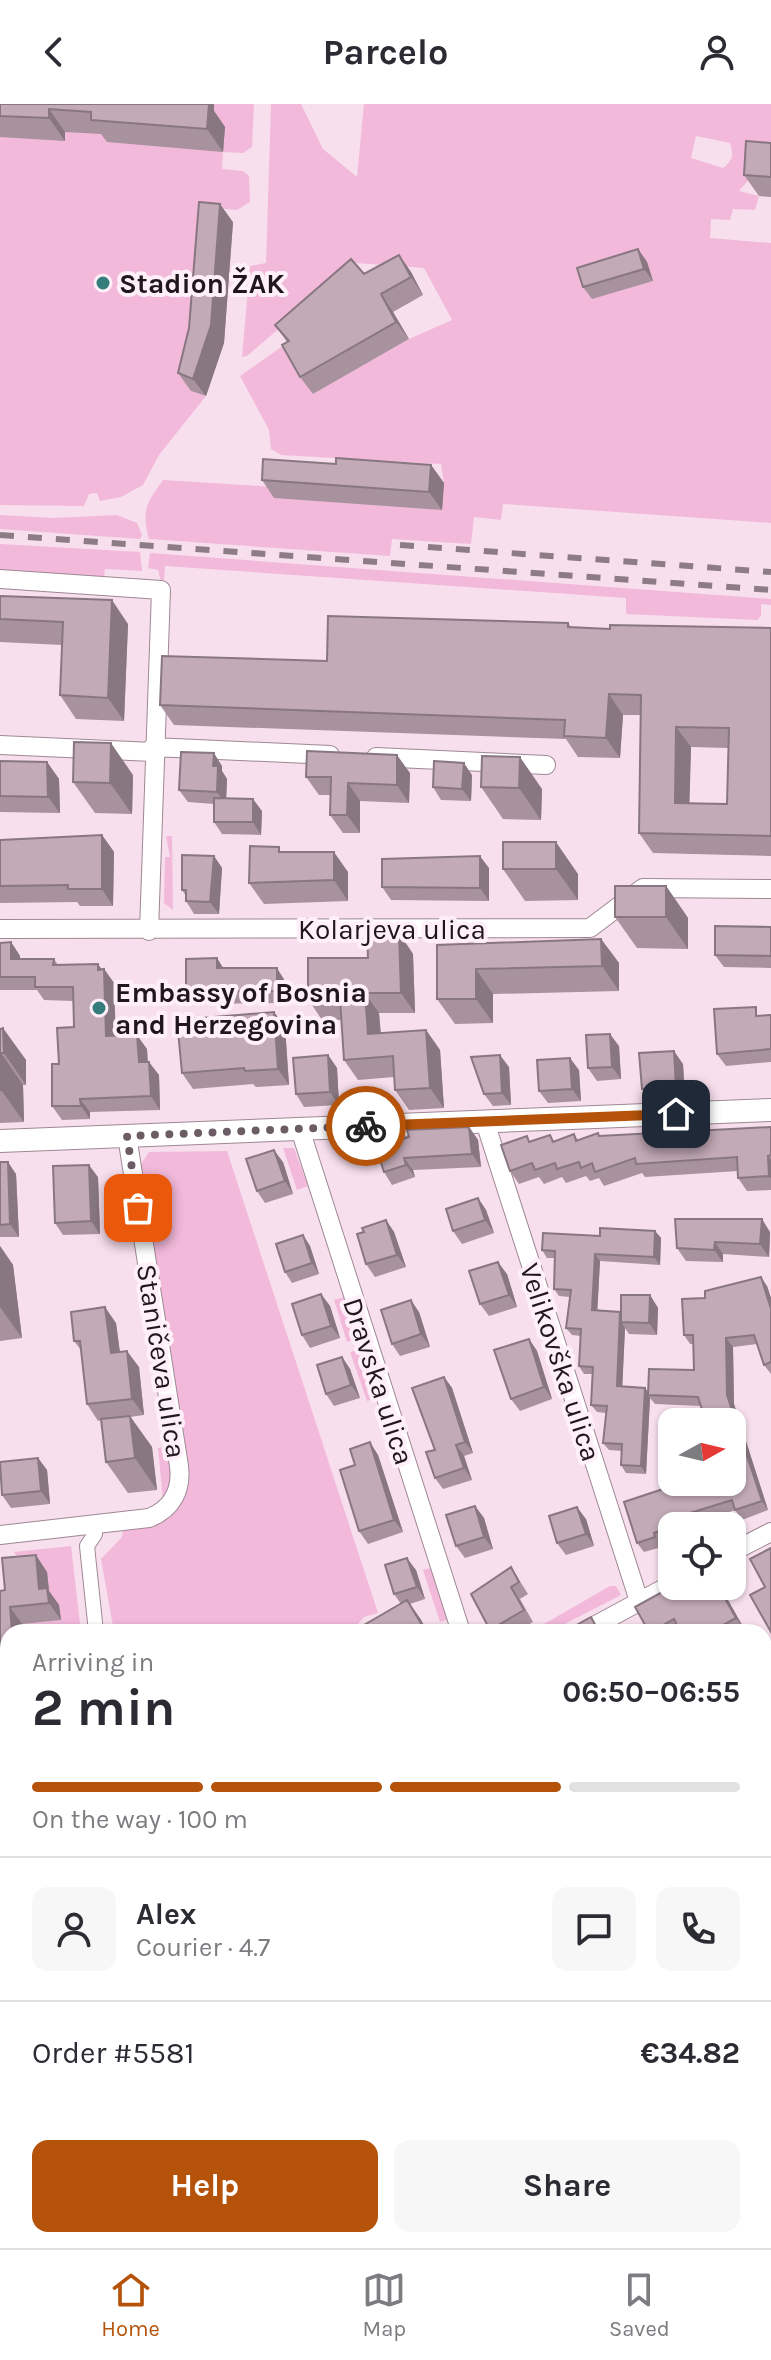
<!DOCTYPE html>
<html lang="en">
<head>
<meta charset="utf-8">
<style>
  body { margin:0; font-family:Karla,sans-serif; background:#f7f7f7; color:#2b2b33; height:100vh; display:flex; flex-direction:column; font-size:30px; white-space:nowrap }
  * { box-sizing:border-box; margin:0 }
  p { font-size:26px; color:#7c7c81 }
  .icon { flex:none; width:44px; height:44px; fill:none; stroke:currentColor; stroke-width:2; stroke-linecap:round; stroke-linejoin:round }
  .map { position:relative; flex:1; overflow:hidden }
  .sheet { position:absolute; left:0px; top:1520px; width:772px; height:624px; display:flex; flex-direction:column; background:#fff; border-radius:24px 24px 0 0; box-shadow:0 2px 6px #0004 }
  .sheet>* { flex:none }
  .needle { width:52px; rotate:82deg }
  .controls { position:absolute; left:658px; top:1304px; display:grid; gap:16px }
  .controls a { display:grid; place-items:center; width:88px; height:88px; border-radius:16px; background:#fff; box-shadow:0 2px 6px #0004; font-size:40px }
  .pin { position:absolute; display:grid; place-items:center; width:68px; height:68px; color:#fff; margin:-34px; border-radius:16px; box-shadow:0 4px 12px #0006 }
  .courier { position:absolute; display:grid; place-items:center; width:80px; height:80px; margin:-40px; border:6px solid #b45309; border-radius:50%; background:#fff; color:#222; box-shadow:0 2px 10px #0007 }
  .summary em { font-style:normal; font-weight:700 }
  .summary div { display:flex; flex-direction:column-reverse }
  .summary { display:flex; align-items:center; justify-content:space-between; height:136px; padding:0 32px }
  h1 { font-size:52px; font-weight:700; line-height:60px }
  .bar { display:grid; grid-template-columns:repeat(4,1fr); gap:12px 8px; align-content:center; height:96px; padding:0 32px }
  .bar i { height:10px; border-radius:6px; background:#e1e1e2 }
  .bar .current { background:#b45309 }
  .bar p { grid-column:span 4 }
  .line { display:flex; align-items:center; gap:20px; padding:0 32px; border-top:2px solid #e1e1e2 }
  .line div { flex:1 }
  .round { display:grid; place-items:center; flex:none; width:84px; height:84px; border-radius:16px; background:#f7f7f7 }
  .action { display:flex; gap:16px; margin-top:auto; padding:16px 32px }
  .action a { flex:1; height:92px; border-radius:16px; background:#b45309; color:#fff; font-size:32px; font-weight:700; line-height:92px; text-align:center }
  .action a+a { background:#f7f7f7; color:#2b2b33 }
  header { display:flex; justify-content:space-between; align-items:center; height:104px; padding:0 32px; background:#fff; font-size:36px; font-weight:700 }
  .tab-bar { display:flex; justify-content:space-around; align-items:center; height:112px; border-top:2px solid #e1e1e2; background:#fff; font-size:22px; color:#7c7c81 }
  .tab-bar a { display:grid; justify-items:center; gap:4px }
  .tab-bar .current { color:#b45309 }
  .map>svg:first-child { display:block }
  .green { fill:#f2b9da; fill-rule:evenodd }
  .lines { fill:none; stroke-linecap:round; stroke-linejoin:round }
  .pedestrian-casing { stroke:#9e8894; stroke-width:16 }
  .minor-casing { stroke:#9e8894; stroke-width:20 }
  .tertiary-casing { stroke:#9e8894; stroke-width:24 }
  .pedestrian { stroke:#fff; stroke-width:14 }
  .minor { stroke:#fff; stroke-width:18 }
  .tertiary { stroke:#fff; stroke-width:22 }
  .rail { stroke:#8d7c86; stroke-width:6; stroke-dasharray:14 14; stroke-linecap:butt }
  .wall { fill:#a7929d; fill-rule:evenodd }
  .shaded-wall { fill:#887780 }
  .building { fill:#c2aab7; stroke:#887780; stroke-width:2; fill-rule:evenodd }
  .done { stroke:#6c5d65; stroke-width:8; stroke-dasharray:0 14.4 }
  .route { stroke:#b45309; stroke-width:10 }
  .poi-dot { fill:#357d7c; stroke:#ffeff8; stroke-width:3 }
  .labels { text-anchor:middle; stroke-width:8; stroke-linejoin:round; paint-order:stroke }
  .poi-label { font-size:28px; font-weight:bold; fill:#20171c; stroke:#ffeff8; text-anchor:start }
  .street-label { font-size:28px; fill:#20171c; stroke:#ffeff8 }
</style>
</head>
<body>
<header><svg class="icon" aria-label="back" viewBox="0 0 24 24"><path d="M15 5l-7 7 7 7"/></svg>Parcelo<svg class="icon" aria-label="person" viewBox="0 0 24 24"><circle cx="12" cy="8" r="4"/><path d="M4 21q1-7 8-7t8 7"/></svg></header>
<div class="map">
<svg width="771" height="2144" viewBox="0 0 771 2144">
  <rect width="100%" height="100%" fill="#f8dfed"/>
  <!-- green -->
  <path class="green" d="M0,0H254L252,43L243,49L223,48L222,65L243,67L249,72L250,98L237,106L213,104L191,287L206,292L159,351L143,381L121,393L100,397L97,389L89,390L84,402L0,401Z
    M271,0H301L323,45L357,73L364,0H771V50L739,87L759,92L755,106L733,105L730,116L711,115L710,134L771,139V419L503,400L501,416L474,413L471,440L392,435L390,452L149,435C141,405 147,399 163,376L275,383L444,379L441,360L281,351L271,345L269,326L240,272L287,239L313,290L409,235L452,216L424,164L356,159L247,252L242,253L250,162L266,159ZM696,32L730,39C734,51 733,56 723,64L691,54Z
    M0,411L53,414L117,411L137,419L142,431L140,435L0,425Z
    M0,440L140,448L142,467L105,465L104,473L0,466Z
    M150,449L771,495V501L761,500V512L757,516L626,510V494L165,462L164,478H161L158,466L148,464Z
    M166,732H172L173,806L164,799L165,753H170Z
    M283,1044H294L308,1082L297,1086Z
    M227,1047L378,1509L364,1513L351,1528H114L101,1455L122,1433L123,1426C154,1420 176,1417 187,1384L141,1060L149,1048Z
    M344,1193L358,1234L347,1238L334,1196Z
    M362,1244L378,1293L367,1297L350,1248Z
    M168,1342L172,1375L163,1396L158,1344Z
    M71,1442L81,1528H23L22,1520L60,1516L14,1448Z
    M434,1463L451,1514L440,1518L423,1466Z
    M610,1482H616L621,1491L549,1528L544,1520Z
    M8,1917V2136H318L317,2144H0V1922Z"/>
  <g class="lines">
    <!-- pedestrian casing -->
    <g class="pedestrian-casing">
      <path id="pedestrian" d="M94,1420L95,1430L87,1442L96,1528"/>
    </g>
    <!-- minor casing -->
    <g class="minor-casing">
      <path id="minor" d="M0,475L161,486L149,827
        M0,641L153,648
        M153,643L330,651
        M376,653L546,661
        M0,825L590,824L643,784L771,785
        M485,1018L639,1497
        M300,1025L461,1528
        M0,1431L149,1414C172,1405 182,1386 179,1362L127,1032
        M732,1448L771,1428
        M583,1528L672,1480
        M0,1872L8,1867
        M545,2136V2144
        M702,2136V2144"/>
    </g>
    <!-- tertiary casing -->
    <g class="tertiary-casing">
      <path id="tertiary" d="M0,1037L771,1006"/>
    </g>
    <!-- pedestrian -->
    <use href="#pedestrian" class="pedestrian"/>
    <!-- minor -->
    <use href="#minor" class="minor"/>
    <!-- tertiary -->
    <use href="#tertiary" class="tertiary"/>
    <!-- rail -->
    <path class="rail" d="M0,431L771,486
      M400,441L771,468"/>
  </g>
  <!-- wall -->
  <path class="wall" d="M0,0H214V7L225,23L223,48L107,38L101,30L65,28V37L0,33Z
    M771,39V93L759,92L744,71Z
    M233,118L224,239L206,292L191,287L178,269Z
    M638,145L647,158L653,177L592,195L583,183Z
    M399,151L411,168L423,191L393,208L409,235L313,290L300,273L287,238L275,221Z
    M336,360L431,361L444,379L442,406L274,394L262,376Z
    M0,492L128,520L124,617L76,615L60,591L62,541L0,538Z
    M568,519L571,523L610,525L771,524V752L653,749L639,729L641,611H623L620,654L578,653L566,635L174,621L160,601L327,557ZM691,643L728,644L727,700L689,699Z
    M0,657L47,658L59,675L60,709L0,708Z
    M222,662V667L227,675L226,694L262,707L261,731L222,730L214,718V700L188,698L179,686Z
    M410,669L409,699L360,697V729H343L330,711L331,691H319L306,673Z
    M133,671L132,710L95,709L73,678Z
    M472,671L471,697L441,696L433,683Z
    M481,683L542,685L541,716L503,715Z
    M102,731L114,748L113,802H80L77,798L0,799V736Z
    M503,738L578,770V796L525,797L503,765Z
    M283,748L348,768V797L264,800L249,779Z
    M214,752L222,764L219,810H194L186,797V792L182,786Z
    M489,764V797L391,796L382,783Z
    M666,782L688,814V845L637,844L615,813Z
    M771,823V864L724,863L715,851Z
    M399,829L413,850L415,909H379L381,929L426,926L440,946L444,1004L409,1006L395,986L394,973L358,976L344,956L341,916H322L308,895L368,854Z
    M601,835L619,859V887L493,890V919L455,920L437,895V841Z
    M11,838L20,852V855H54L58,861L104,865L114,879L116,932L147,945L148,958L159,971L160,1006L90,1008V1015L62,1016L52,1002L59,960L74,923L73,897L44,896L37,886H0V839Z
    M217,854L223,864L285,877V899L195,900L186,888Z
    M274,908L285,923L289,981L256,983L253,980L193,985L182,969Z
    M762,911H771V958L726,962L717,950Z
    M0,925L26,956V981H23L24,1018L0,1019Z
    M619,942L621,975L597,977L588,964Z
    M328,951L337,964L339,1001L304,1003L296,990Z
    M683,960L685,995L650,997L642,985Z
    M509,963L511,1001L493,1002L484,990Z
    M579,966L581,997L548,999L539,987Z
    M469,1023L478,1036L481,1063L413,1066L415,1073L392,1081L384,1068L376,1043Z
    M771,1023V1086L747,1087L738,1074V1067L645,1073L642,1069L604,1082L599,1074L590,1077L586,1072L566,1079L562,1073L544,1080L539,1073L519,1080L510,1067L531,1037L550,1031L554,1037L574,1030L578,1036L600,1032Z
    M0,1058L16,1070L19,1133H0Z
    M283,1058L293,1090L265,1099L257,1087Z
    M98,1073L100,1130L63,1131L55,1119Z
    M478,1094L486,1106L494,1129L462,1140L453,1127Z
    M386,1116L394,1128L406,1163L375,1173L366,1160Z
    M655,1127L661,1134L660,1161L600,1157L597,1206L620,1208L650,1191L658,1204L657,1231L629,1230L625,1224L622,1283L645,1284L648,1288L694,1266L693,1240H690L684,1231L705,1194L767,1182L771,1194V1270L764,1261L757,1240L733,1243L734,1300L768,1406L742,1416L735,1406L694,1420L695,1422H672V1435L661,1438L662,1443L644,1448L637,1439L732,1378L701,1302L655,1300L650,1294L646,1370L626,1369L621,1361L622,1347L609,1346L603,1339L606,1309L597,1308L591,1301L592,1270H584L579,1262L581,1232L572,1231L566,1224L570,1193L559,1192L554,1185L555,1154H547L542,1146L600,1132Z
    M770,1128L769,1153L723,1150V1158L686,1157L677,1144Z
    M303,1131L310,1142L319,1170L292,1179L285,1168Z
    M0,1142L13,1161L22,1234L0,1237Z
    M507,1170L517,1203L489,1212L480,1200Z
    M321,1190L330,1202L340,1234L310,1244L302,1231Z
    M419,1208L430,1243L400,1252L392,1240Z
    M116,1219L120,1248L139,1263L144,1311L130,1313L152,1343L157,1386L128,1389L106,1358L101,1316L98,1317L87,1300L81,1246L74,1237Z
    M529,1235L537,1247L552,1295L520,1307L511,1295Z
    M342,1253L350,1265L360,1294L334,1302L326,1290Z
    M444,1273L452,1284L473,1349L464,1352L472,1376L443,1385L435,1374Z
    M378,1351L403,1428L368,1440L359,1427Z
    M38,1354L47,1366L50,1400L11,1404L2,1391Z
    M475,1402L484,1414L493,1445L465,1454L456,1442Z
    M586,1415L594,1442L566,1451L557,1439Z
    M511,1463L528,1490L520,1495L533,1518L516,1528H491L471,1490Z
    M416,1466L425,1495L410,1500L428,1528H352L401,1500L394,1490Z
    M47,1468L49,1487L59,1501L61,1516L22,1520L23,1528H8V1802L4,1803L0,1796V1487L5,1486Z
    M673,1482H720L746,1528H649Z
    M771,1643V1699L764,1700V1644Z
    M0,1943L8,1944V1989H0Z
    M764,2018L771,2028V2075H764Z
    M765,2107L768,2144H725V2136H764Z"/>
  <!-- shaded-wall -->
  <path class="shaded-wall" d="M197,0H214V7L225,23L223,48L207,25Z
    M49,5L65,28V37L49,14Z
    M220,100L233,118L224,239L206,292L193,275Z
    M638,145L647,158L653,177L644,165Z
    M399,151L411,168L423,191L411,173Z
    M381,190L393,208L409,235L396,218Z
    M431,361L444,379L442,406L429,388Z
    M112,496L128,520L124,617L108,594Z
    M609,590L623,611L620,654L606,634Z
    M676,623L691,643L689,719L675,699Z
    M111,639L133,671L132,710L110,679Z
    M214,649L222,662V667L227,675L226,700L217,688L213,662Z
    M397,651L410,669L409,699L397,681Z
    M520,653L542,685L541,716L519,684Z
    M47,658L59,675L60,709L48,693Z
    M464,659L472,671L471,697L462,685Z
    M348,679L360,697V729L347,711Z
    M253,695L262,707L261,731L253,718Z
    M102,731L114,748L113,802L102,785Z
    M556,738L578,770V796L556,765Z
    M334,748L348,768V797L334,776Z
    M214,752L222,764L219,810L210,798Z
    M480,752L489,764V797L480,784Z
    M666,782L688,814V845L666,813Z
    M399,829L413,850L415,909L401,889Z
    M601,835L619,859V887L602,862Z
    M11,838L20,852L21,868L11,855Z
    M217,854L225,867L217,864Z
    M98,860L105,870L104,865L114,879L116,946L106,932Z
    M277,864L285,877V899L277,887Z
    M476,865L493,890V919L476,895Z
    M365,889L379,909L382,950L368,930Z
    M274,908L285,923L289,981L278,965Z
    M3,924L26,956V981L4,949Z
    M426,926L440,946L444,1004L430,984Z
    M610,930L619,942L621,975L612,963Z
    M137,931L147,945L148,972L139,958Z
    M674,947L683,960L685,995L676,983Z
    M1,949L23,981L24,1018L1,986Z
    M328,951L337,964L339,1001L330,988Z
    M500,951L509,963L511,1001L502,989Z
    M570,954L579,966L581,997L572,985Z
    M149,958L159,971L160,1006L151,992Z
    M80,995L90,1008V1015L81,1002Z
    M469,1023L478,1036L481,1063L472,1050Z
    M274,1046L283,1058L293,1090L285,1077Z
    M768,1052L771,1056V1075L769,1072Z
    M404,1054L413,1066L415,1073L406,1061Z
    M8,1058L16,1070L19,1133L10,1120Z
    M89,1061L98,1073L100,1130L91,1117Z
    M478,1094L486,1106L494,1129L485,1116Z
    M762,1115L770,1128L769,1153L760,1140Z
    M386,1116L394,1128L406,1163L397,1151Z
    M655,1127L661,1134L660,1161L654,1153Z
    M303,1131L310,1142L319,1170L312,1159Z
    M715,1138L723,1150V1158L714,1146Z
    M0,1142L13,1161L22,1234L0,1203Z
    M595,1150L600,1157L597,1214L592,1206Z
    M498,1158L507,1170L517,1203L509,1191Z
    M761,1173L767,1182L771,1194V1205Z
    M321,1190L330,1202L340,1234L331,1222Z
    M650,1191L658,1204L657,1231L649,1219Z
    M411,1196L419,1208L430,1243L421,1230Z
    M105,1203L116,1219L122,1265L111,1249Z
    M620,1208L621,1218L625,1224L622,1290L617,1282Z
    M726,1234L733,1243L734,1300L768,1406L762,1397L727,1291Z
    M529,1235L537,1247L552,1295L544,1283Z
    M127,1247L139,1263L144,1311L132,1295Z
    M342,1253L350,1265L360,1294L351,1281Z
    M444,1273L452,1284L473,1349L465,1338Z
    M645,1284L650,1291H648L650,1294L646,1370L641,1362Z
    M130,1312L152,1343L157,1386L135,1354Z
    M370,1338L378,1351L403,1428L394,1416Z
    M456,1341L464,1352L472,1376L464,1364Z
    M38,1354L47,1366L50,1400L41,1387Z
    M475,1402L484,1414L493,1445L484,1433Z
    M577,1403L586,1415L594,1442L586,1430Z
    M36,1451L47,1468L49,1487L59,1501L61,1516L39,1485Z
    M407,1454L416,1466L425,1495L417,1483Z
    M718,1482H720L746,1528L736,1514Z
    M407,1496L420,1514L428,1528H426L423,1523Z
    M10,1503L22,1520L23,1528H12Z
    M764,2018L771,2028V2073L764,2063Z
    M764,2105L765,2107L768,2144H766L760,2136H764Z
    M190,2136H199V2144H190Z
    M431,2136H436L442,2144H431Z
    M513,2136H521L522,2144H513Z
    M678,2136H687V2144H678Z
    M756,2136L762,2144H755Z"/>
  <!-- building -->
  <path class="building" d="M0,0H209L207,25L91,16V8L49,5V14L0,12Z
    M746,37L771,39V73L744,71Z
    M199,98L220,100L211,221L193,275L178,269L189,224Z
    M638,145L644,165L583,183L577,164Z
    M399,151L411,173L381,190L396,218L300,273L282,241L289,237L275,221L351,155L364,170Z
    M336,354L431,361L429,388L262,376L263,355L336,360Z
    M0,492L112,496L108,594L60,591L63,518L0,515Z
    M328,512L568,519V523L610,525V521L771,524V732L639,729L641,591L609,590L606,634L564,632L565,616L160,601L162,552L327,557ZM676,623L729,624L727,700L675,699Z
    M74,638L111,639L110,679L73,678Z
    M307,647L397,651V681L348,679L347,711H330L331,673H306Z
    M181,648L214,649L213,662H218L217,688L179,686Z
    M482,652L520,653L519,684L481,683Z
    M0,657L47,658L48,693L0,692Z
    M434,657L464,659L462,685L433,683Z
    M214,694L253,695V718H214Z
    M102,731V785H68V781L0,782V736Z
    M503,738H556V765H503Z
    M250,742L279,743V748H334V776L249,779Z
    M182,751L214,752L210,798L186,797V786H182Z
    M480,752V784L382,783V755Z
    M615,782H666V813H615Z
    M715,822L771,823V852L715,851Z
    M399,829L401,889H365L368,930L426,926L430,984L395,986L393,952L344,956L340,895H308V854H368L367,830Z
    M601,835L602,862L476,865V895H437V841Z
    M11,838V855H54L53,861L98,860V866L104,865L106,932L137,931L139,958H149L151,992L80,995L81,1002H52V960H59L57,924L74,923L73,883H35V873H0V839Z
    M217,854V864H277V887L186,888V855Z
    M756,903V912L771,911V945L717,950L714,905Z
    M274,908L278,965L245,967L244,964L182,969L177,916Z
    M3,924L4,949H1V986H0V925Z
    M610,930L612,963L588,964L586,931Z
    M674,947L676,983L642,985L639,949Z
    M328,951L330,988L296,990L293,954Z
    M500,951L502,989L484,990L471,953Z
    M570,954L572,985L539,987L537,956Z
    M469,1023L472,1050L404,1054L406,1061L384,1068L376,1043L409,1033L407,1026Z
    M771,1023V1051L768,1052L769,1072L738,1074L737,1053L636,1060L635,1054L595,1068L592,1059L581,1064L579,1058L557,1065L555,1059L535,1066L532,1059L510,1067L501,1041L527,1032L529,1038L550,1031L553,1038L574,1030L576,1037L598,1029L599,1032Z
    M274,1046L285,1077L257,1087L246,1055Z
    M0,1058H8L10,1120L0,1121Z
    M89,1061L91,1117L55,1119L53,1062Z
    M478,1094L485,1116L453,1127L446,1105Z
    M675,1115H762L760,1140L715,1138L714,1146L677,1144Z
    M386,1116L397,1151L366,1160L357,1130L364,1128L362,1124Z
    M600,1124L655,1127L654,1153L595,1150L592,1206L620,1208L617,1282L645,1284L641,1362L621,1361L622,1340L603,1339L607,1302L591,1301L593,1263L579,1262L581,1225L566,1224L571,1186L554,1185L555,1147L542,1146L543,1129L600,1132Z
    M303,1131L312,1159L285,1168L276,1140Z
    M498,1158L509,1191L480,1200L469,1167Z
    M761,1173L771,1205V1258L764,1261L754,1231L726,1234L727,1291L762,1397L735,1406L732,1396L687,1410L690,1418L676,1422H672V1423L654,1429L655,1433L637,1439L624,1398L684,1378H732V1318H706L698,1293L648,1291L649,1265L694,1266L693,1231H684L682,1195L705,1194V1187Z
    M321,1190L331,1222L302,1231L292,1200Z
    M621,1191H650L649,1219L621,1218Z
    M411,1196L421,1230L392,1240L381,1206Z
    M105,1203L111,1249L127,1247L132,1295L87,1300L80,1237H74L71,1208Z
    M529,1235L544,1283L511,1295L494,1246Z
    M342,1253L351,1281L326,1290L317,1261Z
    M444,1273L465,1338L456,1341L464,1364L435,1374L426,1348L435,1346L412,1284Z
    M130,1312L135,1354L106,1358L101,1315Z
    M370,1338L394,1416L359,1427L340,1366L355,1361L350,1345Z
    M38,1354L41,1387L2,1391L0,1358Z
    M475,1402L484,1433L456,1442L446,1411Z
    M577,1403L586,1430L557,1439L549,1412Z
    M771,1444V1528L750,1491L765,1483L750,1455Z
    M36,1451L39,1485L47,1484L49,1499L10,1503L12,1528H8V1784L0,1785V1487L5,1486L2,1454Z
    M407,1454L417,1483L394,1490L385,1461Z
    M511,1463L519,1478L511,1483L524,1506L490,1526L471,1490Z
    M673,1482H718L736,1514L723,1521L726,1528H680L674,1515L651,1528H649L635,1503Z
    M407,1496L423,1523L416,1527L417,1528H352Z
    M591,1513L599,1528H564Z
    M771,1643V1684H764V1644Z
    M0,1943L8,1944V1977H0Z
    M157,2136H190V2144H157Z
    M321,2136H431V2144H320Z
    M482,2136H513V2144H482Z
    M651,2136H678V2144H651Z
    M725,2136H756L755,2144H725Z"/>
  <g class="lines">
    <!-- done -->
    <path class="done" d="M138,1104L127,1032L366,1022"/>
    <!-- route -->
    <path class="route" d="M366,1022L676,1010"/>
  </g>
  <!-- markers -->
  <g class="poi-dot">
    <circle cx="103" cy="179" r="8"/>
    <circle cx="99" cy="904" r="8"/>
  </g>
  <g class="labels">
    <!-- poi labels -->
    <g class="poi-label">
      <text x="119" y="189">Stadion ŽAK</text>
      <text x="115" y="898">Embassy of Bosnia<tspan x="115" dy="32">and Herzegovina</tspan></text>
    </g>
    <!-- street labels -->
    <g class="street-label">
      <text x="392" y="835">Kolarjeva ulica</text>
      <text transform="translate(162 1257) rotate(81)" y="10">Staničeva ulica</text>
      <text transform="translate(561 1258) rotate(72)" y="10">Velikovška ulica</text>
      <text transform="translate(379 1277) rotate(72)" y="10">Dravska ulica</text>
    </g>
  </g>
</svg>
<div class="controls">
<a><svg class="needle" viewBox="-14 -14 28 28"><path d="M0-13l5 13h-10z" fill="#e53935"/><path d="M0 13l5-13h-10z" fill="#7c7c81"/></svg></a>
<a><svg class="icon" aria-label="locate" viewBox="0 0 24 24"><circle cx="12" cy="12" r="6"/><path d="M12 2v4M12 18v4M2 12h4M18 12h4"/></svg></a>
</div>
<div class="pin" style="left:138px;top:1104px;background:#ea580c"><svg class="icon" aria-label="bag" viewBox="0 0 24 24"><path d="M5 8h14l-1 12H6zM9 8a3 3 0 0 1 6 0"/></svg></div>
<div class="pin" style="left:676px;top:1010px;background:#1f2937"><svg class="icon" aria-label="home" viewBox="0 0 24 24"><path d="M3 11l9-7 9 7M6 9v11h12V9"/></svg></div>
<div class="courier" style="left:366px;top:1022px"><svg class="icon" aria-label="bike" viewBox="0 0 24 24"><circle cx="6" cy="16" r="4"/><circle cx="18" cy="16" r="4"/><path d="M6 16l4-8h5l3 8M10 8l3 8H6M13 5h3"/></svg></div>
<section class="sheet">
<div class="summary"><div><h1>2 min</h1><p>Arriving in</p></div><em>06:50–06:55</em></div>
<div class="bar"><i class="current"></i><i class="current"></i><i class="current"></i><i></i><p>On the way · 100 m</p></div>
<div class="line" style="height:144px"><a class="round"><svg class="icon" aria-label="person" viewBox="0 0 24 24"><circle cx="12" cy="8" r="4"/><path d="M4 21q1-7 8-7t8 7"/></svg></a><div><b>Alex</b><p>Courier · 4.7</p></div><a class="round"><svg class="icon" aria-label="chat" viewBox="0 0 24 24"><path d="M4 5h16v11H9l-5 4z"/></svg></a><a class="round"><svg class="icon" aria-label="phone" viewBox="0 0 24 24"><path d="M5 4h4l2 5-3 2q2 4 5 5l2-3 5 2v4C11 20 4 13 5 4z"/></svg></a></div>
<div class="line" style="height:104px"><div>Order #5581</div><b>€34.82</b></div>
<div class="action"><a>Help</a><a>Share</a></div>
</section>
</div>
<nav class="tab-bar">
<a class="current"><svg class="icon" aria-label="home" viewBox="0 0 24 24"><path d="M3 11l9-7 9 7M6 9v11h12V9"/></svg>Home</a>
<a><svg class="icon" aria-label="map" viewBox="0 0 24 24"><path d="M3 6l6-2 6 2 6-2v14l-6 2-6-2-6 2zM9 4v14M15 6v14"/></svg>Map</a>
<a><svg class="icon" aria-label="saved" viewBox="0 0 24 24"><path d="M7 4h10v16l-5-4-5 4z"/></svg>Saved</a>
</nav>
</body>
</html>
